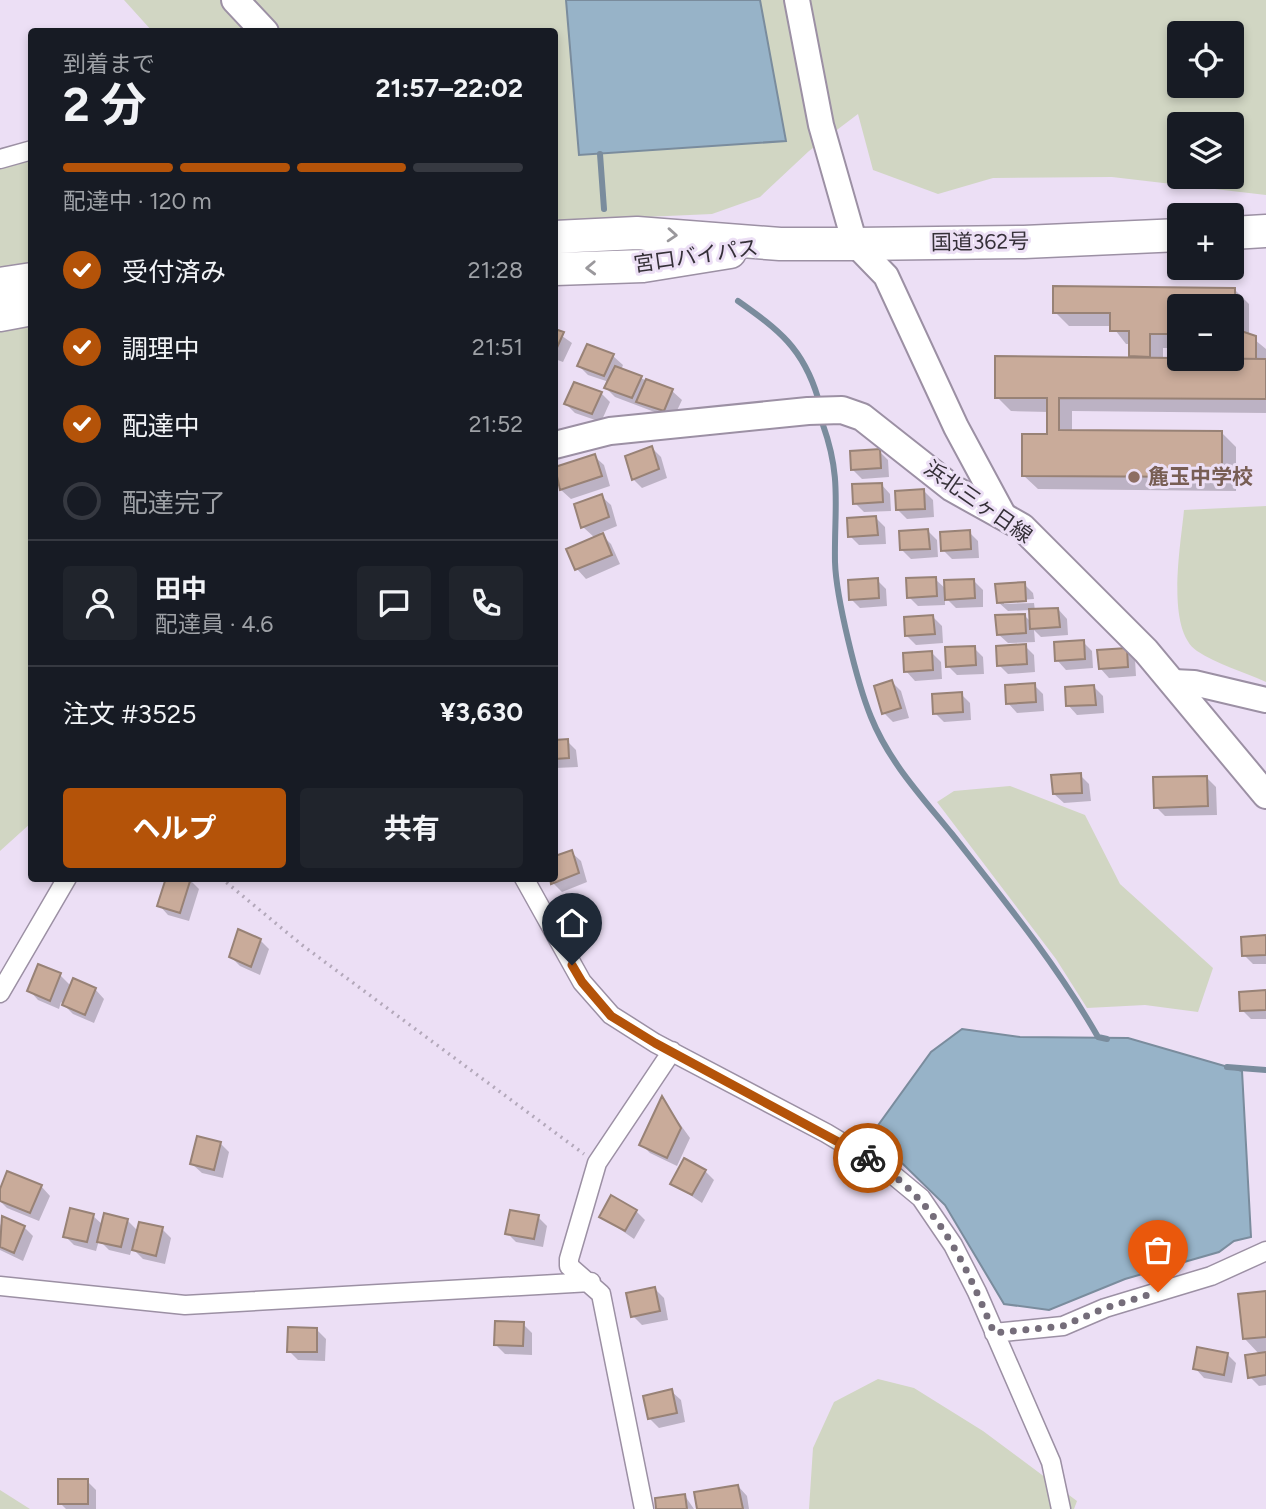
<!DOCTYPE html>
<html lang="ja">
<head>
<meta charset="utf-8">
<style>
  body { margin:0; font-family:Figtree,"Noto Sans JP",sans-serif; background:#20242c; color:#f1f3f6; height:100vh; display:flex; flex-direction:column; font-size:26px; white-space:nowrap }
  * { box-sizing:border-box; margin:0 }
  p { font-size:23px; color:#9ea1a6 }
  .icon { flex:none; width:38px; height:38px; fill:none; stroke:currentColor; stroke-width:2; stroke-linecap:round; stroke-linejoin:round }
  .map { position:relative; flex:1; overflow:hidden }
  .drawer { position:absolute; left:28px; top:28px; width:530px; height:854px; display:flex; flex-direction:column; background:#171b24; border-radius:7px; box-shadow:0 4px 10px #0003 }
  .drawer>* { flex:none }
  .controls { position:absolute; left:1167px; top:21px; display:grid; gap:14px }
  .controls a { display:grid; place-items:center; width:77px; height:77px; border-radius:7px; background:#171b24; box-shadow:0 4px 10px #0003; font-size:35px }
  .pin { position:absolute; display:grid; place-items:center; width:60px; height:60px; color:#fff; margin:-72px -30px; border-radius:50% 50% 50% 0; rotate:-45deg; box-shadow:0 0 7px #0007 }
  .pin .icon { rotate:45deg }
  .courier { position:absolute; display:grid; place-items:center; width:70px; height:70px; margin:-35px; border:5px solid #b45309; border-radius:50%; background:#fff; color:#222; box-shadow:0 2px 9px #0007 }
  .summary em { font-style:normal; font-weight:700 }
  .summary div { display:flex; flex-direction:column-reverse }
  .summary { display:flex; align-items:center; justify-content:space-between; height:119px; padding:0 35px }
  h1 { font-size:46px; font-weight:700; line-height:52px }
  .bar { display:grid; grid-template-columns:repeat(4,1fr); gap:10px 7px; align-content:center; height:84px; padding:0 35px }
  .bar i { height:9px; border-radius:5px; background:#363941 }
  .bar .selected { background:#b45309 }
  .bar p { grid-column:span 4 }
  .line { display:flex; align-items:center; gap:18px; padding:0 35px; border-top:2px solid #363941 }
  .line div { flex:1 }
  .round { display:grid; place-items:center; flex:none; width:74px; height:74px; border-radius:7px; background:#20242c }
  ol { padding:0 35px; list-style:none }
  li { display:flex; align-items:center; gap:21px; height:77px }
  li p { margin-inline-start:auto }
  li .icon { padding:7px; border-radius:50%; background:#b45309; color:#fff; stroke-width:4 }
  li:last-child { color:#9ea1a6 }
  li i { width:38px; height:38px; border:4px solid #363941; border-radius:50% }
  .action { display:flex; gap:14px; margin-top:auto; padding:14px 35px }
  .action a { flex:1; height:80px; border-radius:7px; background:#b45309; color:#fff; font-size:28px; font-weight:700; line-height:80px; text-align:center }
  .action a+a { background:#20242c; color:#f1f3f6 }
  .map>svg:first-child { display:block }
  .green { fill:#d1d6c3; fill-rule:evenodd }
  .water { fill:#97b3c8; stroke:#7a8c9d; stroke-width:2 }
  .shadow { fill:#0003; fill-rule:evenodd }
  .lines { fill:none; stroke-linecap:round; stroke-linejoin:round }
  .stream { stroke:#7a8c9d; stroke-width:6 }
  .building { fill:#c9ab9a; stroke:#988276; stroke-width:2 }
  .street-casing { stroke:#9c90a4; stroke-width:21 }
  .secondary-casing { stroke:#9c90a4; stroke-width:28 }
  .primary-casing { stroke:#9c90a4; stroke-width:30 }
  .highway-casing { stroke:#9c90a4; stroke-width:35 }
  .path { stroke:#b3a8ba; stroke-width:3.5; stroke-dasharray:2 5; stroke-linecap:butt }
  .street { stroke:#fff; stroke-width:18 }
  .secondary { stroke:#fff; stroke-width:24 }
  .primary { stroke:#fff; stroke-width:26 }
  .highway { stroke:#fff; stroke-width:32 }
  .oneway { stroke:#9a989c }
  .done { stroke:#756d7a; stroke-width:7; stroke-dasharray:0 12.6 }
  .route { stroke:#b45309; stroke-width:9 }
  .education-dot { fill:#8d6e63; stroke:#ecdff5; stroke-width:2.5 }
  .labels { text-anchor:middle; stroke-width:6; stroke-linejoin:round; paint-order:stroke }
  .street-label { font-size:21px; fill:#353038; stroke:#ecdff5 }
  .education-label { font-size:21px; font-weight:bold; fill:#785e54; stroke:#ecdff5; text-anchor:start }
</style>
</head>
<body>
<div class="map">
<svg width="1266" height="1509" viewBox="0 0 1266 1509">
  <rect width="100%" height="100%" fill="#ecdff5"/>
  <!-- green -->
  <path class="green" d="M124,0H1266V195L1112,177L993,178L938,194L873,170L858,114L809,151L760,197L712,214L555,221V32L152,31ZM1180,33H1232V86H1180ZM1180,124H1232V177H1180Z
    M31,158V281L0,282V167Z
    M0,290L32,295L31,823L0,851Z
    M1266,506V682C1244,672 1217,664 1197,651C1165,629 1181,544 1184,510Z
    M1010,786L1085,815L1120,884L1213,968L1198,1012L1145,1005L1087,1008L1056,959L937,802L954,791Z
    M878,1379L914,1388L983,1431L1077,1501L1074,1509H809L813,1448L834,1402Z
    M0,1490L30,1509H0Z"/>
  <!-- water -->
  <path class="water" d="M566,0H760L786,141L579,155Z
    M962,1029L1020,1037L1128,1038L1242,1071L1251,1237L1234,1241L1219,1252L1125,1279L1049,1310L1004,1304L945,1205L903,1164L866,1142L931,1052Z"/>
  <!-- shadow -->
  <path class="shadow" d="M1235,290L1249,304V335L1266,349V413L1072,411V432L1222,433L1236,447V491L1038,489L1023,475L1048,436L1049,412L1011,411L997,397L1130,358L1131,344H1126L1112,326H1069L1055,312ZM1180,306H1232V348H1236V360L1163,359V348H1180Z
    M555,331L572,343L563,362L555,359Z
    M588,346L613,356L623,365L621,370L672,391L682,400L673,419L615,397L606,388L609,382L588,375L579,366Z
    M601,393L610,402L601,422L575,413L566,404Z
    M652,448L661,457L667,478L642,488L633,479Z
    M879,451L888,460L889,477L862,479L853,470Z
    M594,456L604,465L610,486L571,499L561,490L555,469Z
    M881,484L890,494L891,511L864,512L855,503Z
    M924,491L933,500L934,517L907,519L898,510Z
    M601,496L611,505L617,526L600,533L611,544L620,564L586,579L577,569L568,549L595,538L583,527Z
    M876,518L885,527L886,544L859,545L850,536Z
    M928,531L937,540L938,557L911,559L902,550Z
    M969,532L978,541L979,558L952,559L943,550Z
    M935,579L947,590L973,580L983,590V607L956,608L945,597V605L918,606L909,597Z
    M877,580L886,589L887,606L860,608L851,599Z
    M1024,584L1033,593L1034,599L1004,601V604L1034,603L1035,611L1058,609L1067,619L1068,635L1041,637L1034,630L1035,642L1008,643L998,634L1024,615L1031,622V610L1008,611L998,602Z
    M933,617L942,626L943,643L916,645L906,635Z
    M1083,642L1092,651L1093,668L1066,670L1057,660Z
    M1025,646L1034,655L1035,672L1008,674L999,665Z
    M974,648L983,657L984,674L957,675L948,666Z
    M1126,650L1135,659L1136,676L1109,678L1100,668Z
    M932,653L941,662L942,679L915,681L906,671Z
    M892,682L901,691L909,718L893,722L884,713Z
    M1034,685L1043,694L1044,711L1017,713L1008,703Z
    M1094,687L1103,696L1104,713L1077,715L1068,705Z
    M961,694L970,703L971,720L944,722L935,713Z
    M555,741H567L576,750L578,767L555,768Z
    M1080,775L1089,784L1091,801L1064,803L1054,794Z
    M1207,778L1216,787L1217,815L1165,816L1156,807Z
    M571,852L581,861L587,882L562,892L553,883L555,858Z
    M190,880L199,889L189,921L168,915L159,905Z
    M1266,937V964H1253L1244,955Z
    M260,940L269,949L260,975L240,966L231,957Z
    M60,975L72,987L95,989L104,999L94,1023L73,1014L61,1002L59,1009L38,1000L29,990Z
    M1266,992V1019H1251L1242,1010Z
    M662,1099L690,1138L677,1166L650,1153L641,1144Z
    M220,1143L229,1152L223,1178L202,1173L192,1164Z
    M705,1171L714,1180L702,1203L672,1183Z
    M41,1186L50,1196L39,1221L7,1208L0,1201V1194Z
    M636,1211L645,1220L634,1239L601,1216Z
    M93,1216L103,1225L127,1220L138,1231L162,1229L171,1238L165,1264L143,1259L132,1248L130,1255L109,1250L99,1240L96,1251L74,1245L65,1236Z
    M538,1217L547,1226L543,1247L516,1242L507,1233Z
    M3,1219L24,1227L33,1236L23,1261L0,1250V1226Z
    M655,1289L664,1298L668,1320L642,1325L633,1316Z
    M1266,1292V1385L1259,1386L1250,1377L1260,1355L1245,1339Z
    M523,1324L532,1333V1355L505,1354L496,1345Z
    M317,1330L326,1339L325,1361L298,1360L289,1351Z
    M1227,1354L1236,1363L1232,1383L1204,1378L1195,1368Z
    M671,1391L681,1400L685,1422L659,1428L650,1419Z
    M87,1481L96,1490V1509H66L60,1503Z
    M738,1486L747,1496L749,1509H699Z
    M685,1496L694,1509H658Z"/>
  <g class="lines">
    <!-- stream -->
    <path class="stream" d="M600,154L604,209
      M738,301C779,330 803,348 818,398
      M823,425C842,478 834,509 835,562C836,597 857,683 871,717C889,762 922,797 952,834C1004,900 1057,965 1098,1037L1107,1039
      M1227,1067L1266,1070"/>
  </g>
  <!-- building -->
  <path class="building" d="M1053,286L1235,288V329L1256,336V359H1234L1232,306H1180V334H1150V357L1129,356V331H1110V313H1053Z
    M555,329L564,332L555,352Z
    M587,344L614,354L604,376L577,366Z
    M995,356L1266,359V399L1059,398V430L1222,431V477L1022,476V434H1047V398H995Z
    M615,366L642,376L632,398L604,388Z
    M646,379L673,389L664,411L636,402Z
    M574,382L602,392L592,414L564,404Z
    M652,446L659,469L632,480L625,456Z
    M880,449L881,468L851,470L850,451Z
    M595,454L602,476L560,490L555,467Z
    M882,483L883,502L853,504L852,484Z
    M924,489L925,509L896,510L895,491Z
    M602,494L609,517L581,528L574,504Z
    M876,516L878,535L848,537L847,518Z
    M928,529L930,549L900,550L899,531Z
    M970,530L971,549L941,551L940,532Z
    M603,533L612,555L575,570L566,549Z
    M936,577L937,596L907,598L906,578Z
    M878,578L879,598L849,600L848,580Z
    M974,579L975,598L945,600L944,580Z
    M1025,582L1026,601L997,603L995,584Z
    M1058,608L1060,627L1030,629L1029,609Z
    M1025,614L1026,633L997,635L995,615Z
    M933,615L935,634L905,636L904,617Z
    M1084,640L1085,659L1055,661L1054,642Z
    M1026,644L1027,664L997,666L996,646Z
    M975,646L976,665L946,667L945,647Z
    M1127,648L1128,667L1099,669L1097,650Z
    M932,651L933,670L904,672L903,653Z
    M892,680L901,708L882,714L874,686Z
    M1035,683L1036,702L1006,704L1005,685Z
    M1094,685L1096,705L1066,706L1065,687Z
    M962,692L963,712L933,714L932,694Z
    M568,739L569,758L555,759V740Z
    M1081,773L1082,793L1053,794L1051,775Z
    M1207,776L1208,806L1154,808L1153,777Z
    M572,850L579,873L551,884L550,878H555V856Z
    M166,878H191L180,913L157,906Z
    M238,929L261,939L251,967L229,957Z
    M1266,935V955L1242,956L1241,937Z
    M38,964L61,973L50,1001L27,991Z
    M73,978L96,988L85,1015L62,1005Z
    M1266,990V1010L1240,1011L1239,992Z
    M662,1096L681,1128L667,1158L639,1145Z
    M197,1136L221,1142L214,1170L190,1164Z
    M684,1158L706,1170L692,1195L670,1184Z
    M7,1171L42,1185L30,1213L0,1201V1189Z
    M611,1195L637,1210L625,1231L599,1217Z
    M70,1208L94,1214L87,1242L63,1237Z
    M510,1210L539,1215L534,1239L505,1234Z
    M104,1213L128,1219L121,1247L97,1242Z
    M2,1216L25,1226L14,1253L0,1247Z
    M139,1222L163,1227L156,1256L132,1250Z
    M655,1287L660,1311L631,1317L626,1293Z
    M1266,1291V1337L1243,1339L1238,1294Z
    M495,1321L524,1322L523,1346L494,1345Z
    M288,1327L317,1328V1352H287Z
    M1197,1347L1228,1353L1224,1375L1193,1369Z
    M1266,1352V1375L1248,1378L1245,1355Z
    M672,1389L677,1413L648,1419L643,1396Z
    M58,1479H88V1504H58Z
    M738,1485L743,1509H697L694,1492Z
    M685,1494L687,1509H656L655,1498Z"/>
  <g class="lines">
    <!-- street casing -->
    <g class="street-casing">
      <path id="street" d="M0,159L32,150
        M524,878L582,982L611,1015L655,1043L826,1133L886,1169L921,1198L953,1245L977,1292L1051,1462L1061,1509
        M0,993L67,878
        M0,1286L185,1305L591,1282
        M994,1333L1063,1326L1105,1308L1211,1276L1266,1251
        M644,1509L601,1294L569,1266V1259L597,1163L672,1051"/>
    </g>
    <!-- secondary casing -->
    <g class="secondary-casing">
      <path id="secondary" d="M797,0L821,125L855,244L886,276L956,427L1004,516
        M1173,682L1194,683L1266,700"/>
    </g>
    <!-- primary casing -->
    <g class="primary-casing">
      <path id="primary" d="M235,0L265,32
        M555,445L610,431L808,411L842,410L862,417L952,488L1022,527L1146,651L1266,795"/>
    </g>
    <!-- highway casing -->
    <g class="highway-casing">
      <path id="highway" d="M1232,233L1266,231
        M555,237L637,233L780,244H855L1024,242L1180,235
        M555,269L643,266L730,252
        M0,284L32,279
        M0,315L32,309"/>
    </g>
    <!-- path -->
    <path class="path" d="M221,878L302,945L584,1154"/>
    <!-- street -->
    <use href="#street" class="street"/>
    <!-- secondary -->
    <use href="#secondary" class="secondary"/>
    <!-- primary -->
    <use href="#primary" class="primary"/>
    <!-- highway -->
    <use href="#highway" class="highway"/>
  </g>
  <!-- one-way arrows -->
  <defs><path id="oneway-chevron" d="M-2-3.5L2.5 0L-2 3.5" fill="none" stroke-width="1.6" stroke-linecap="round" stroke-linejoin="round" transform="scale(1.75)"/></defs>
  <g class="oneway">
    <use href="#oneway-chevron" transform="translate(672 235) rotate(4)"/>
    <use href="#oneway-chevron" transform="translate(591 268) rotate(178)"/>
  </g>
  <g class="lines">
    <!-- done -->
    <path class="done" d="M868,1158C936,1198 965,1262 994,1333L1063,1326L1105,1308L1158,1292"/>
    <!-- route -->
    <path class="route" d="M572,965L582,982L611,1016L655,1043L868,1158"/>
  </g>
  <!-- markers -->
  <circle class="education-dot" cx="1134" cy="477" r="7"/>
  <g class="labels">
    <!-- street labels -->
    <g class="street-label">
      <text transform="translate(980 242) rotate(-1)" y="7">国道362号</text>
      <text transform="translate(696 256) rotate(-8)" y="7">宮口バイパス</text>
      <text transform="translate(978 502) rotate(35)" y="7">浜北三ヶ日線</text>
    </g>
    <!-- education labels -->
    <g class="education-label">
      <text x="1148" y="484">麁玉中学校</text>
    </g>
  </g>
</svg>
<div class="controls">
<a><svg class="icon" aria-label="locate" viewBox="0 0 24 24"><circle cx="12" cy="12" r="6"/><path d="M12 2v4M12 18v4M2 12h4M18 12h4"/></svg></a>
<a><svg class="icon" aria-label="layers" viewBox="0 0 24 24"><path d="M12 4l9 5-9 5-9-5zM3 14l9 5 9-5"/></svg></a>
<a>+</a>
<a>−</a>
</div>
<div class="pin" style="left:1158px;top:1292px;background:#ea580c"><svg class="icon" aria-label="bag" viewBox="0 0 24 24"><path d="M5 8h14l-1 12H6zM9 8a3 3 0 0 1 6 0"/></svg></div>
<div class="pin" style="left:572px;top:965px;background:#1f2937"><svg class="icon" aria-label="home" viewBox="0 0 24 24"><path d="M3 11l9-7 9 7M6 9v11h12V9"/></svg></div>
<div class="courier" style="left:868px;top:1158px"><svg class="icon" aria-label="bike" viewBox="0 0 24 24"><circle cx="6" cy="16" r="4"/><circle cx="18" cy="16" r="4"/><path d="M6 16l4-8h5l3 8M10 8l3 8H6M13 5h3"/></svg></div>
<section class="drawer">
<div class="summary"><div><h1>2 分</h1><p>到着まで</p></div><em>21:57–22:02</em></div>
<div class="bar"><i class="selected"></i><i class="selected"></i><i class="selected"></i><i></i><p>配達中 · 120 m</p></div>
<ol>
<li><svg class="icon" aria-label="check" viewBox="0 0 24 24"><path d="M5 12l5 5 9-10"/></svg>受付済み<p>21:28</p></li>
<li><svg class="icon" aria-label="check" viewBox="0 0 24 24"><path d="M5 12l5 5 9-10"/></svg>調理中<p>21:51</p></li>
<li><svg class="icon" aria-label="check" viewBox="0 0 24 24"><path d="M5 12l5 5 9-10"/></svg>配達中<p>21:52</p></li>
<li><i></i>配達完了</li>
</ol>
<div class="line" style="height:126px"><a class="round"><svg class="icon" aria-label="person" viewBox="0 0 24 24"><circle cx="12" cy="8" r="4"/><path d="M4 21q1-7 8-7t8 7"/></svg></a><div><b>田中</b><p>配達員 · 4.6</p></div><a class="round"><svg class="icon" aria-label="chat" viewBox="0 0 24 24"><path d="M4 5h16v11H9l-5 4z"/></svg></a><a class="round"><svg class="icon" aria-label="phone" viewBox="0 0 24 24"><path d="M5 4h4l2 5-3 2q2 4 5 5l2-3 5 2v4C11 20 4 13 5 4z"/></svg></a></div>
<div class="line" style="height:91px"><div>注文 #3525</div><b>¥3,630</b></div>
<div class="action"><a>ヘルプ</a><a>共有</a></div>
</section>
</div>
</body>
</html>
